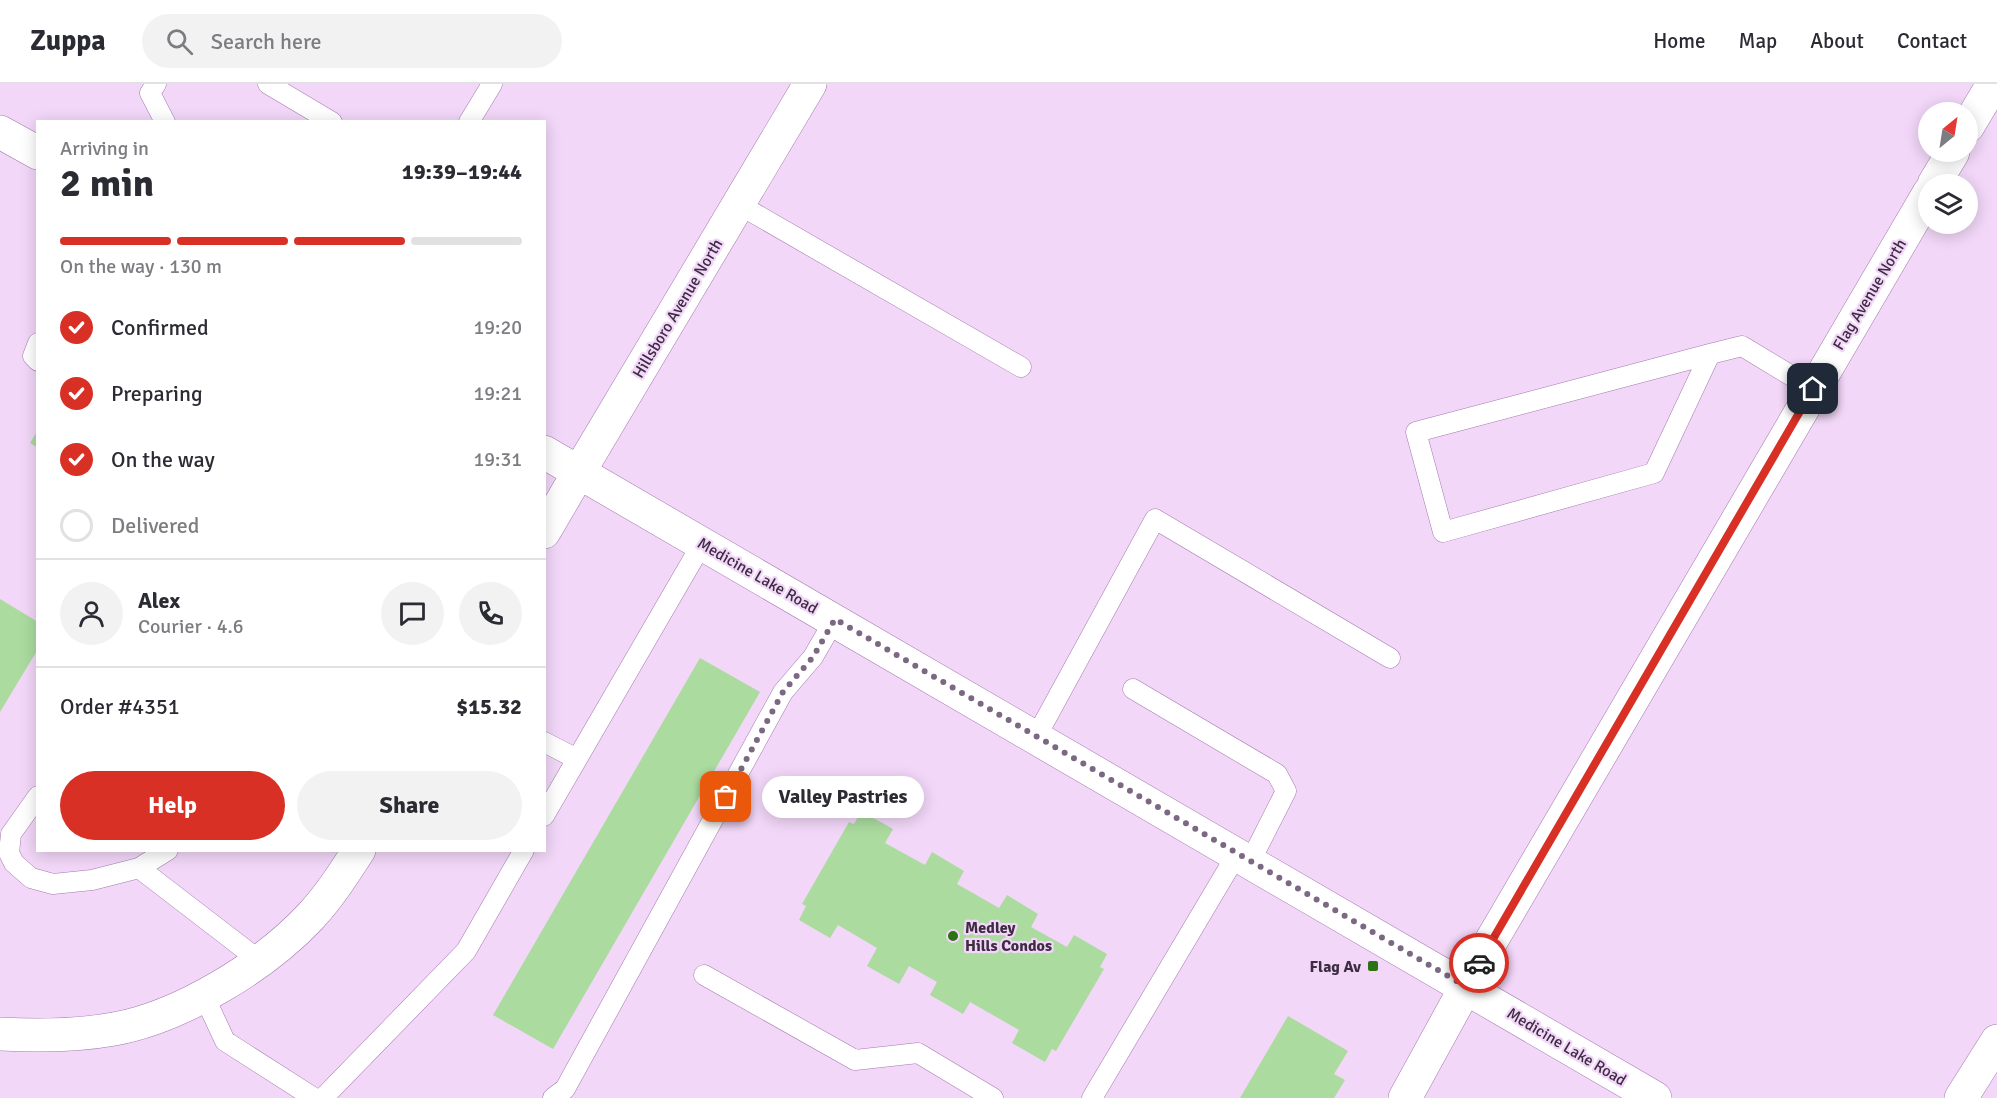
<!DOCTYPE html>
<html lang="en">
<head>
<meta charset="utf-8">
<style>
  body { margin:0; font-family:Signika,sans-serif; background:#f2f2f3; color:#2b2b33; height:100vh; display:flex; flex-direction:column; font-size:22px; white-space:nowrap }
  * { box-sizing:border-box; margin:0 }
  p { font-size:20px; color:#7c7c81 }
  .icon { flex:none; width:33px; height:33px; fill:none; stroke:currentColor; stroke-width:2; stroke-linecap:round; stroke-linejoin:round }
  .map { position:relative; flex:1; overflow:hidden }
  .drawer { position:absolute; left:36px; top:36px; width:510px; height:732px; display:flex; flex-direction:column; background:#fff; border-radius:0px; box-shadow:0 3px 15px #0003 }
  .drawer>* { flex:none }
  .needle { width:39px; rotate:30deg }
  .fabs { position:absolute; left:1918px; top:18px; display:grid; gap:12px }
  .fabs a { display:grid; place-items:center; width:60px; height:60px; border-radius:50%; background:#fff; box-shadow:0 3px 15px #0003; font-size:30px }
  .pin { position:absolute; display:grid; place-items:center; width:51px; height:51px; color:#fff; margin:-26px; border-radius:12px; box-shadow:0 3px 9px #0006 }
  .courier { position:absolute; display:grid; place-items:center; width:60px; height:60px; margin:-30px; border:4px solid #d93025; border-radius:50%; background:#fff; color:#222; box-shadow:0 2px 8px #0007 }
  .bubble { position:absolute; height:42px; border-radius:21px; background:#fff; box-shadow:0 3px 15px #0003; font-size:20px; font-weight:800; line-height:42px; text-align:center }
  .summary em { font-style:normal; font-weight:800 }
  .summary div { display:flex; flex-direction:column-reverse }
  .summary { display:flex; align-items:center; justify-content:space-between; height:102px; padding:0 24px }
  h1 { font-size:39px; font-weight:800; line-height:45px }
  .bar { display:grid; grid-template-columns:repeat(4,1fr); gap:9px 6px; align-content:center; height:72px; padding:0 24px }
  .bar i { height:8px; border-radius:4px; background:#e1e1e2 }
  .bar .active { background:#d93025 }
  .bar p { grid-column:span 4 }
  .line { display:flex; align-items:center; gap:15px; padding:0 24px; border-top:2px solid #e1e1e2 }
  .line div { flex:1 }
  .round { display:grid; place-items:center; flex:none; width:63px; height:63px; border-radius:32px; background:#f2f2f3 }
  ol { padding:0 24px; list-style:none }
  li { display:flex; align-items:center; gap:18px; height:66px }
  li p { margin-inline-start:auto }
  li .icon { padding:6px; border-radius:50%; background:#d93025; color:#fff; stroke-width:4 }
  li:last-child { color:#7c7c81 }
  li i { width:33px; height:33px; border:3px solid #e1e1e2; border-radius:50% }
  .button { display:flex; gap:12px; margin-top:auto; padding:12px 24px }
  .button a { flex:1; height:69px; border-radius:36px; background:#d93025; color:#fff; font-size:24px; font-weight:800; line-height:69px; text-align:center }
  .button a+a { background:#f2f2f3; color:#2b2b33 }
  header { display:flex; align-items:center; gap:36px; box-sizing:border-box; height:84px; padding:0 30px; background:#fff; border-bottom:2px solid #e1e1e2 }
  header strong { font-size:28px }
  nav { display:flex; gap:33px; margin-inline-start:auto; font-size:21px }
  .search { width:420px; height:54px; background:#f2f2f3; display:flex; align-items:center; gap:15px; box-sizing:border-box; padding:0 21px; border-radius:33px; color:#7c7c81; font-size:22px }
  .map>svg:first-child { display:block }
  .building { fill:#abdb9f }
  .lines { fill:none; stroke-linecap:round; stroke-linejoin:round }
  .service-casing { stroke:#a37aae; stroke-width:21 }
  .minor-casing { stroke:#a37aae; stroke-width:34 }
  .tertiary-casing { stroke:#a37aae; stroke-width:34 }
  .service { stroke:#fff; stroke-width:20 }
  .minor { stroke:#fff; stroke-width:33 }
  .tertiary { stroke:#fff; stroke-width:33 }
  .done { stroke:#7c6882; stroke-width:6; stroke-dasharray:0 10.8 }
  .route { stroke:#d93025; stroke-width:8 }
  .poi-dot { fill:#2b7214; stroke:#f2d7f8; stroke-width:2 }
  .labels { text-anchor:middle; stroke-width:4.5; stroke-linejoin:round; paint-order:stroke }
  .street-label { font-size:16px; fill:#3d2c42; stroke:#f2d7f8 }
  .poi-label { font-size:16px; font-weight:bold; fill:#3d2c42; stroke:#f2d7f8; text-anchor:start }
</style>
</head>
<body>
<header>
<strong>Zuppa</strong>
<div class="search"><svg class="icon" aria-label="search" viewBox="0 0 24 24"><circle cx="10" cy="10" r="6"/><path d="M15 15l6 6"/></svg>Search here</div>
<nav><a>Home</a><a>Map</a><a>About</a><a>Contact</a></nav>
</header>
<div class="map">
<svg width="1997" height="1014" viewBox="0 0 1997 1014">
  <rect width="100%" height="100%" fill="#f2d7f8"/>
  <!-- building -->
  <path class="building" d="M38,346V364L30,359Z
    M0,515L38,538V565L0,628Z
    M700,574L760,608L553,965L493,931Z
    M861,727L893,745L885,759L925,781L932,768L964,787L957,800L999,824L1007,811L1038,830L1031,843L1067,863L1074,851L1107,870L1100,883L1104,885L1056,967L1052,965L1045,978L1012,959L1019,946L970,918L963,930L930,911L937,898L909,882L899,900L867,882L877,864L838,841L830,854L799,836L806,822L802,820L849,738L854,740Z
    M1288,932L1348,967L1334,990L1345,996L1334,1014H1240Z"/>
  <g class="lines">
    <!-- service casing -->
    <g class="service-casing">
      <path id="service" d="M156,0L150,9L165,38
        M268,0L332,38
        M469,38L492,0
        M738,120L1021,283
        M38,259L33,272L38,277
        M1710,270L1654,389L1443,448L1416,348L1710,270L1742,262L1813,305
        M1133,605L1277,690L1286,707L1250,778
        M1036,653L1155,435L1390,574
        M544,658L577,675
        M38,712L11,750L9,769L14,779L31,794L53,800L92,796L139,784L168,766
        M544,732L703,458
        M139,784L260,877
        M704,891L855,976L918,969L993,1014
        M204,912L225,957L314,1014
        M323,1014L466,867L524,766
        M553,1014L565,1005L783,608L813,573L835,535
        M1092,1014L1237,770"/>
    </g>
    <!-- minor casing -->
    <g class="minor-casing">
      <path id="minor" d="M1968,42L1993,0
        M1934,100L1953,68
        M579,388L810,0
        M1405,1014L1490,859L1929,109
        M1961,1014L1997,957"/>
    </g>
    <!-- tertiary casing -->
    <g class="tertiary-casing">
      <path id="tertiary" d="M0,48L38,69
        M544,368L1655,1014
        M544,448L579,388
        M0,950C39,952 76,952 114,945C181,933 264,882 310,833C329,813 344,789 359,766"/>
    </g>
    <!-- service -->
    <use href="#service" class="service"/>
    <!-- minor -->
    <use href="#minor" class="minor"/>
    <!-- tertiary -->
    <use href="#tertiary" class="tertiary"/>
  </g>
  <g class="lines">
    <!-- done -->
    <path class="done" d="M726,713L783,608L813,573L835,535L1467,903L1479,879"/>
    <!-- route -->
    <path class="route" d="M1479,879L1813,305"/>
  </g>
  <!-- markers -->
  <g class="poi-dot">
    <circle cx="953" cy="852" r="6"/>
    <rect x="1367" y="876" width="12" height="12" rx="3"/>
  </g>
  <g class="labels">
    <!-- street labels -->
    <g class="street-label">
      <text transform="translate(1869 210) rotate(-59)" y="6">Flag Avenue North</text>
      <text transform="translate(677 224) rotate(-59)" y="6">Hillsboro Avenue North</text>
      <text transform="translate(758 491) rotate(30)" y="6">Medicine Lake Road</text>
      <text transform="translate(1567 962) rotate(31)" y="6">Medicine Lake Road</text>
    </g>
    <!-- poi labels -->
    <g class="poi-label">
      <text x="965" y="849">Medley<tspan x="965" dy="18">Hills Condos</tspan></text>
      <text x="1361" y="888" text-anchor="end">Flag Av</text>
    </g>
  </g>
</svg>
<div class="fabs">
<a><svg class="needle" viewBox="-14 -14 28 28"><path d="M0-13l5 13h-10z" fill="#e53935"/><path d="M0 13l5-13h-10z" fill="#7c7c81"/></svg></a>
<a><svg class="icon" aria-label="layers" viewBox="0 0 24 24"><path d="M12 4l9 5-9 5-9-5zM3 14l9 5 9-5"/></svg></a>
</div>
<div class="pin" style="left:726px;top:713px;background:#ea580c"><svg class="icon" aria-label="bag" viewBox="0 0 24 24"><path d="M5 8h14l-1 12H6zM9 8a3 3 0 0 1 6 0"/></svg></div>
<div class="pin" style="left:1813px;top:305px;background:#1f2937"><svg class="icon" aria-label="home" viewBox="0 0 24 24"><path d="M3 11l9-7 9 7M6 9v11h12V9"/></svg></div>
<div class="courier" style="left:1479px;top:879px"><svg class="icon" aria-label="car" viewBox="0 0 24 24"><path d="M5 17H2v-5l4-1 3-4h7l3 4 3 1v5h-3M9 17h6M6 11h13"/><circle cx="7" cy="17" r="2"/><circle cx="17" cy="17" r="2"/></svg></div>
<div class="bubble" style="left:762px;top:692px;width:162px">Valley Pastries</div>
<section class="drawer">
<div class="summary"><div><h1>2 min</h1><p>Arriving in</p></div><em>19:39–19:44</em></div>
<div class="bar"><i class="active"></i><i class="active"></i><i class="active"></i><i></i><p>On the way · 130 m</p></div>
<ol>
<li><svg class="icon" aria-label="check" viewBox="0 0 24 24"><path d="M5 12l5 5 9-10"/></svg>Confirmed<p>19:20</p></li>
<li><svg class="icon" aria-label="check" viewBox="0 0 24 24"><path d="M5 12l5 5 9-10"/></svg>Preparing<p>19:21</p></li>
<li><svg class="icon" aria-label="check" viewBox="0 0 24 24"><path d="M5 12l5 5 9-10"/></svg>On the way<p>19:31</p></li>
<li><i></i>Delivered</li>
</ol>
<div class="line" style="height:108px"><a class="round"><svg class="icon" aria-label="person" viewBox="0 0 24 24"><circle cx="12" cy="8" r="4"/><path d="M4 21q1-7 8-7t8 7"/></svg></a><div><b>Alex</b><p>Courier · 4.6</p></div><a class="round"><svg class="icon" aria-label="chat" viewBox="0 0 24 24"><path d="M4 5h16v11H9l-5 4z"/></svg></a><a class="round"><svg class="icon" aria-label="phone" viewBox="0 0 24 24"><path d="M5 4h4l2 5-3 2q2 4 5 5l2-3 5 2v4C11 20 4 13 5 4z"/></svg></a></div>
<div class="line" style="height:78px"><div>Order #4351</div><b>$15.32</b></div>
<div class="button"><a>Help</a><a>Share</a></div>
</section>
</div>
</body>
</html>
